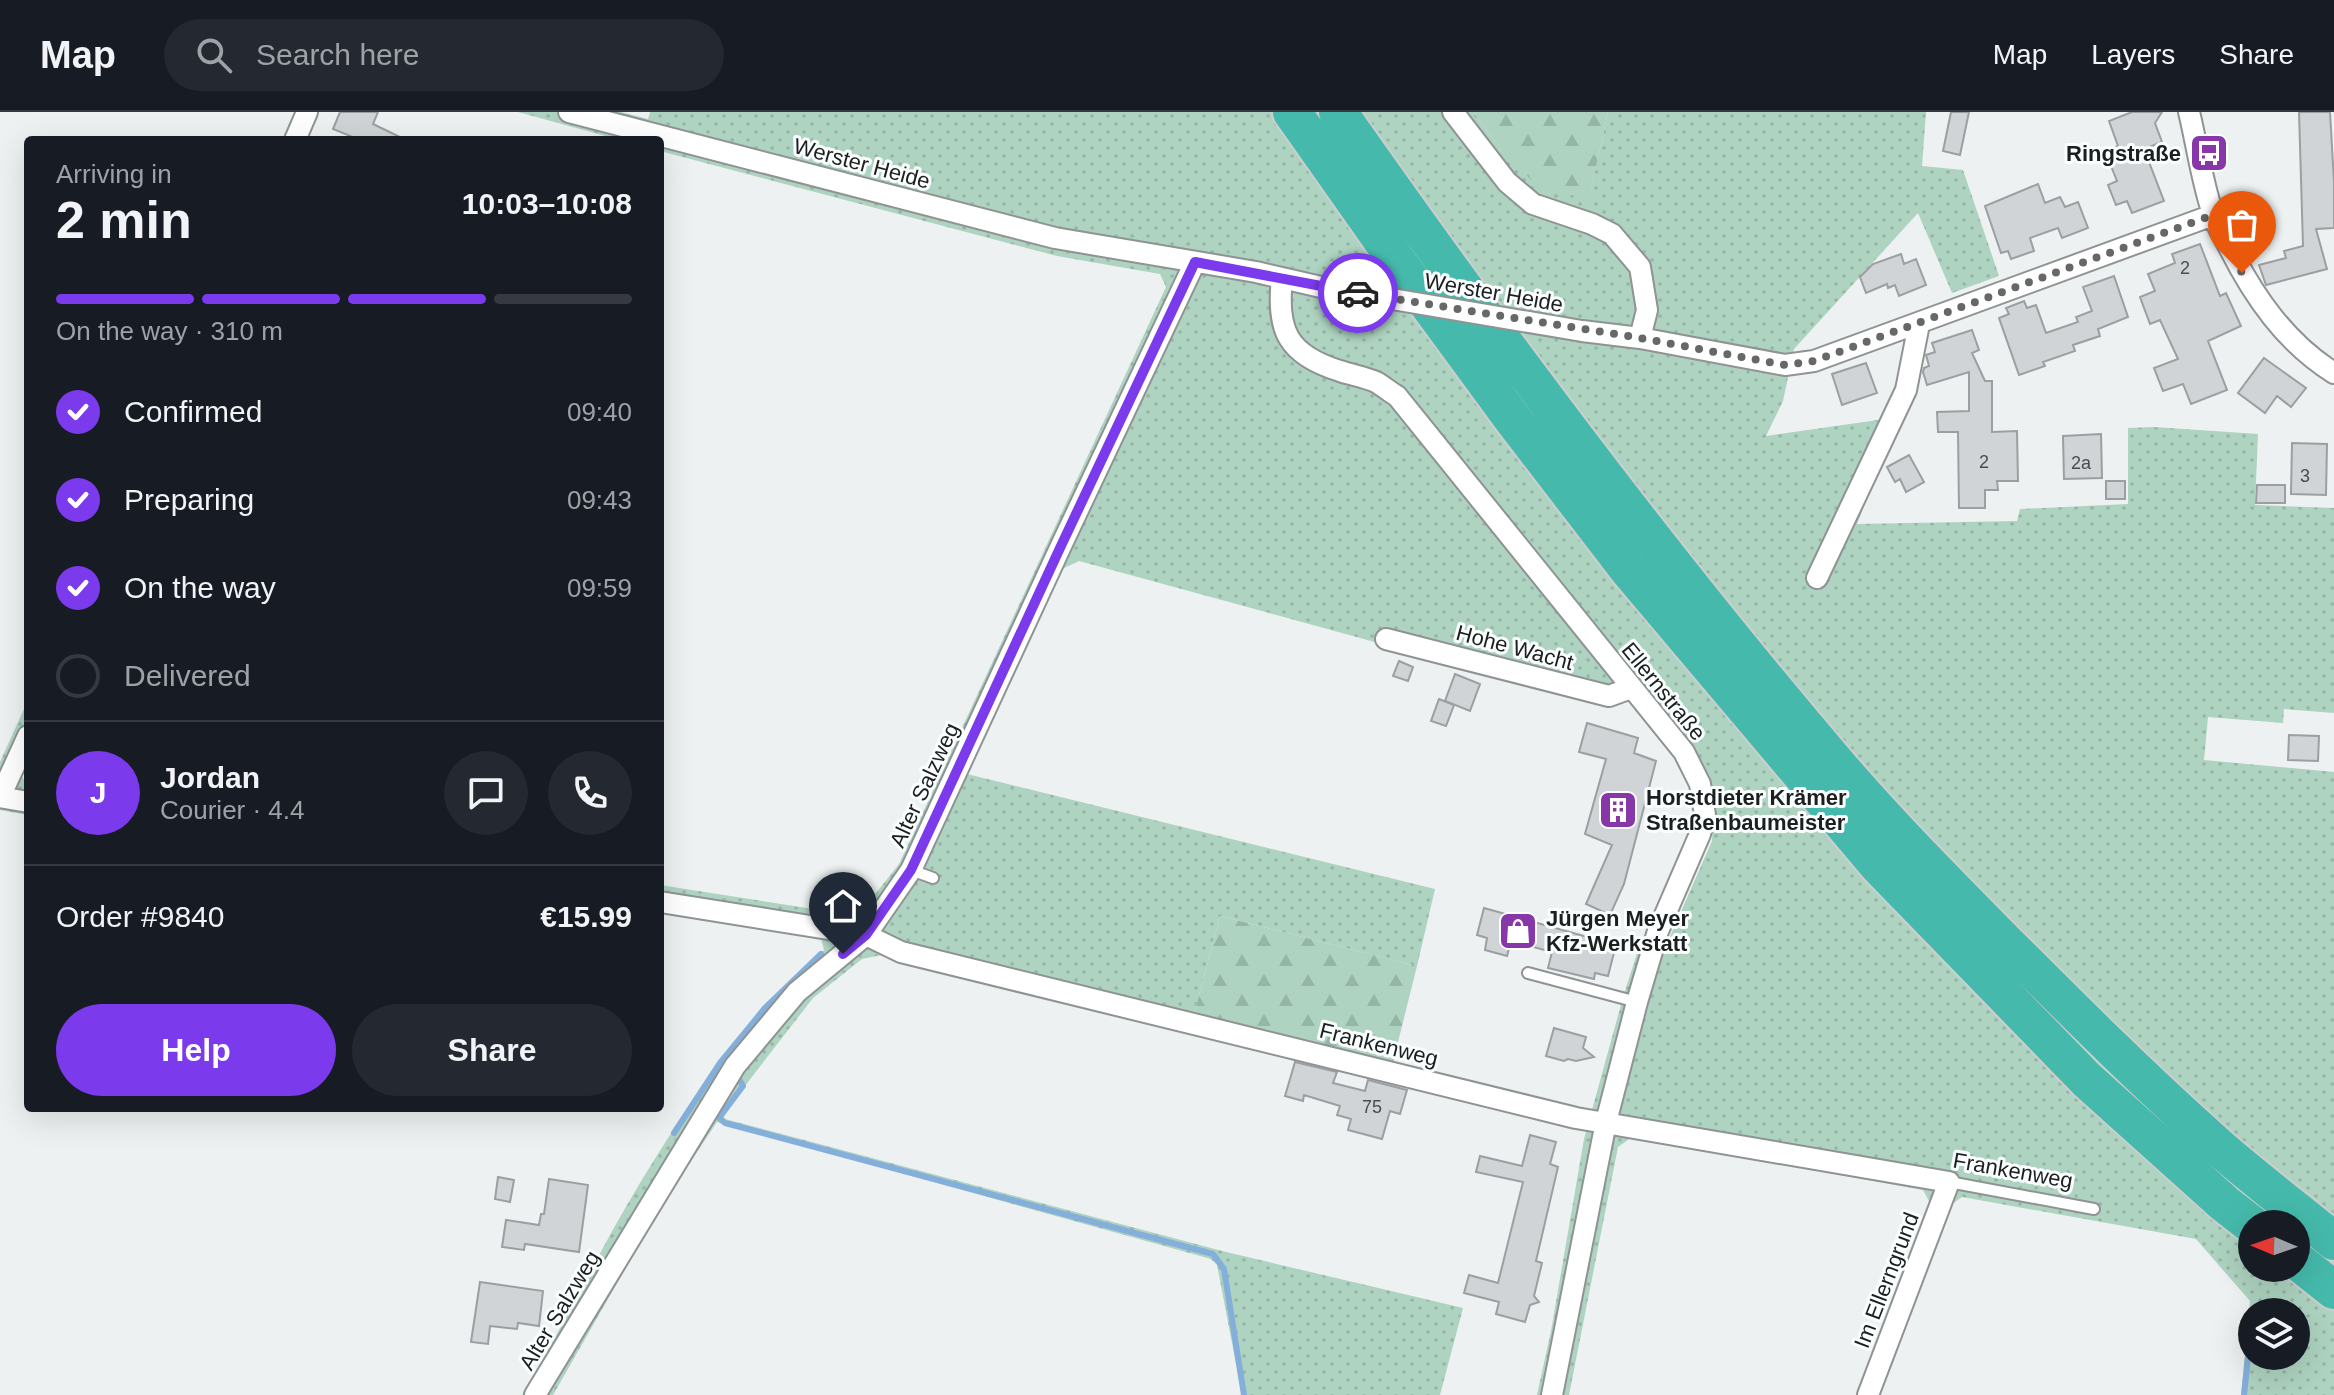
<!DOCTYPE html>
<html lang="en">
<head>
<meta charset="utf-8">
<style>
  body { margin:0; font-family:Arial,sans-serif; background:#242831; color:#f1f3f6; height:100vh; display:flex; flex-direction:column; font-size:30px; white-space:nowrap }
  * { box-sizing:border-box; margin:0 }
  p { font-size:26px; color:#9ea1a6 }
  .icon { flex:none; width:44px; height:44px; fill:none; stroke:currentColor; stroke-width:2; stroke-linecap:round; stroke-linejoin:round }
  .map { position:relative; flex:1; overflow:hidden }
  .drawer { position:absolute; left:24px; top:24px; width:640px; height:976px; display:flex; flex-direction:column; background:#171b24; border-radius:8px; box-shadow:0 8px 32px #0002 }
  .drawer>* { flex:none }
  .needle { width:52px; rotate:272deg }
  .controls { position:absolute; left:2238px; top:1098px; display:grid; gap:16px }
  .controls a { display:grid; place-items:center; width:72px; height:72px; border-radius:50%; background:#171b24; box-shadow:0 8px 32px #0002; font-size:40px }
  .pin { position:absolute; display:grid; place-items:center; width:68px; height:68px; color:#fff; margin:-82px -34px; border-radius:50% 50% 50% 0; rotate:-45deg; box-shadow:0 0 8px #0007 }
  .pin .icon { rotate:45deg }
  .courier { position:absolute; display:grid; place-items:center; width:80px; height:80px; margin:-40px; border:6px solid #7c3aed; border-radius:50%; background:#fff; color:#222; box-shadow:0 2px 10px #0007 }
  .headline em { font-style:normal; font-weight:600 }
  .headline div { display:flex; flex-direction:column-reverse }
  .headline { display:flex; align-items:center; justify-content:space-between; height:136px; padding:0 32px }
  h1 { font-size:52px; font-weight:600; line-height:60px }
  .bar { display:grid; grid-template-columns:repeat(4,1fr); gap:12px 8px; align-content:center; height:96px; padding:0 32px }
  .bar i { height:10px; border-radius:6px; background:#363941 }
  .bar .on { background:#7c3aed }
  .bar p { grid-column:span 4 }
  .line { display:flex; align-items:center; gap:20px; padding:0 32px; border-top:2px solid #363941 }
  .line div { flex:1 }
  .round { display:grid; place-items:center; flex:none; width:84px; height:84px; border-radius:42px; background:#242831 }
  ol { padding:0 32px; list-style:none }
  li { display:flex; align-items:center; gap:24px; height:88px }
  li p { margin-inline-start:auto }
  li .icon { padding:8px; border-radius:50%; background:#7c3aed; color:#fff; stroke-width:4 }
  li:last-child { color:#9ea1a6 }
  li i { width:44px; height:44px; border:4px solid #363941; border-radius:50% }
  .primary-button { display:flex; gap:16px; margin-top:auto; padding:16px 32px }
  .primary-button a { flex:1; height:92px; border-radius:48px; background:#7c3aed; color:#fff; font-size:32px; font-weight:600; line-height:92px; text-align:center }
  .primary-button a+a { background:#242831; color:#f1f3f6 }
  header { display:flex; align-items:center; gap:48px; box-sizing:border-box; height:112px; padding:0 40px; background:#171b24; border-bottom:2px solid #363941 }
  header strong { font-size:38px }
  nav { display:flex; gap:44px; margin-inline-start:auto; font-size:28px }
  .search { width:560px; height:72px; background:#242831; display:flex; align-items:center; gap:20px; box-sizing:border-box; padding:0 28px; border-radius:44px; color:#9ea1a6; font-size:30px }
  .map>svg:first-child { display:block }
  .grass { fill:url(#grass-dots); fill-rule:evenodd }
  .forest { fill:url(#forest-firs) }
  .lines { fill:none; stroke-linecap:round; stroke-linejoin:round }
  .stream { stroke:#84afdb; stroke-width:6 }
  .building { fill:#d0d4d6; stroke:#9c9fa1; stroke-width:2 }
  .service-casing { stroke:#8f9393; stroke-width:14 }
  .minor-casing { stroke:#8f9393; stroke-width:24 }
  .motorway-casing { stroke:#cdcece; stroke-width:42 }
  .service { stroke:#fff; stroke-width:10 }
  .minor { stroke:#fff; stroke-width:20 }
  .motorway { stroke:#45baac; stroke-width:38 }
  .minor-bridge-casing { stroke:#8f9393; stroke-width:24; stroke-linecap:butt }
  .minor-bridge { stroke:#fff; stroke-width:20 }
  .done { stroke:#666868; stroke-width:8; stroke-dasharray:0 14.4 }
  .route { stroke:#7c3aed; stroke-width:10 }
  .labels { text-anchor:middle; stroke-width:6; stroke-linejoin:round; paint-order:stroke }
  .number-label { font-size:18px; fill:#4a4c4d }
  .poi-label { font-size:22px; font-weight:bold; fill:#1d1f1f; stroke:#fafeff; text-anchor:start }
  .street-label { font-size:22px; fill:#1d1f1f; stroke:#fafeff }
</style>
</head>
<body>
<header>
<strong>Map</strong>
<div class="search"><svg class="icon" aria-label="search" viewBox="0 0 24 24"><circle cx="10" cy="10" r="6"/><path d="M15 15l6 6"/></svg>Search here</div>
<nav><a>Map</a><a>Layers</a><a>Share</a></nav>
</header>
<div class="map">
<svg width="2334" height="1283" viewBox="0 0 2334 1283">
  <defs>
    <pattern id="grass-dots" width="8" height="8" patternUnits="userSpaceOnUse" patternTransform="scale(2)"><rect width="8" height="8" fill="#aed3c0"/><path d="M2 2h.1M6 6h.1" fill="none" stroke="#95b5a5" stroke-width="1.8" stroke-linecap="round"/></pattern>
    <pattern id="forest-firs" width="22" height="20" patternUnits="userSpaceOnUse" patternTransform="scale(2)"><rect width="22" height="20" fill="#aed3c0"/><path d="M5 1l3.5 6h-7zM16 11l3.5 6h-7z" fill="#95b5a5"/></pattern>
  </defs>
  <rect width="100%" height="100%" fill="#edf1f1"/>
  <!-- grass -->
  <path class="grass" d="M518,0H621L648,7L650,0H1473L1501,37L1589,86L1608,0H1926L1922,54L1963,58L1999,164L1952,181L1918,101L1794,237L1783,289L1766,324L1899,305L1857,412L2017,409L2020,397L2128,392V316L2154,315L2258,322L2255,393L2334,396V601L2284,597L2283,611L2208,605L2204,648L2334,660V1283H2241L2250,1189L2196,1127L1962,1085L1948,1095L1877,1283H1858L1930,1091L1923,1078L1632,1025L1618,1035L1569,1283H1537L1551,1219L1584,1027L1624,882L1641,829L1665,836L1712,729L1713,693L1711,670L1703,653L1688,631L1641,572L1565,579L1393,535L1079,449L1062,457L967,662L1435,777L1417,854L1220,804L1194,902L1258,916L1253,934L882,843L862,847L813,886L723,1002L725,1007L1226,1140L1463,1196L1440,1283H1242L1217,1153L1211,1147L717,1010L663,1091L553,1283H522C564,1214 598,1140 640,1071C691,987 749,902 824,838L821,826L660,801V773L845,802L865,795L899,752L1166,175L1160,162L1057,144L660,39V28H620ZM2252,1112H2296V1156H2252ZM2252,1200H2296V1244H2252Z
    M28,588V647L21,663L28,674V703L0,698V650Z"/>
  <!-- forest -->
  <path class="forest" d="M1473,0H1608L1589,87L1539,76L1501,37Z
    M1220,804L1417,854L1393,950L1194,902Z"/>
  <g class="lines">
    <!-- stream -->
    <path class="stream" d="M740,969L743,974L719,1006L725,1011L1213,1142L1224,1157L1244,1283
      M674,1021L720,951L765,896L821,842
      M2244,1283L2252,1208"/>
  </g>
  <!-- building -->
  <path class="building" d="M340,0H378L373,12L406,28H360L333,17Z
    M1951,0H1969L1960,43L1943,39Z
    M2132,0H2162L2155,11L2162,30L2144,37L2164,89L2132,101L2127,89L2116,93L2108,73L2117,69L2105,39L2118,34L2109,9Z
    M2299,0H2330L2334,70V116L2316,117L2327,157L2266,173L2259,153L2286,146L2284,139L2303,134Z
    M2038,72L2045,91L2060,85L2065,95L2078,90L2088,116L2062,126L2058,116L2030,126L2034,139L2011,147L2008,139L2001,141L1985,94Z
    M2200,132L2220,184L2226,181L2241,214L2208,229L2227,278L2191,292L2183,272L2163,279L2154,256L2178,247L2160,208L2150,212L2140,185L2155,179L2148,162L2175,151L2172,142Z
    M1901,142L1904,152L1916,147L1926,173L1899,184L1895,173L1888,176L1887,172L1866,181L1860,165L1873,152Z
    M2114,164L2128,205L2098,217L2100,224L2073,233L2075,239L2043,250L2045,254L2019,263L1999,206L2009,202L2006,196L2024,189L2027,196L2036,193L2046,221L2078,210L2076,205L2092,199L2083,175Z
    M1972,218L1979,238L1972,241L1985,269H1992V320L2017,319L2018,369H1997L1998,378H1985V396H1959L1958,320H1938L1937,300L1969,299V260L1927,273L1923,260L1924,256L1929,254L1926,243L1935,240L1932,231Z
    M2264,246L2306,276L2291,295L2277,284L2265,301L2238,281Z
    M1866,251L1877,281L1842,293L1832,262Z
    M2101,322L2102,366L2064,367L2063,324Z
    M2292,331L2327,332L2326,383L2291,382Z
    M1909,343L1924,370L1906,380L1900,367L1895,370L1887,355Z
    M2106,369H2125V387H2106Z
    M2257,373H2285V391H2256Z
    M1399,549L1413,555L1408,569L1393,564Z
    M1455,562L1480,572L1470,599L1445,589Z
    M1439,587L1454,593L1446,614L1431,609Z
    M1587,611L1638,626L1634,641L1656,649L1624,772L1610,803L1586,792L1612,733L1585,722L1606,647L1579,640Z
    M2289,623L2319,624L2318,649L2288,648Z
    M1484,796L1616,833L1608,864L1595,861L1594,867L1548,856L1552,840L1511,829L1507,844L1485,838L1487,826L1477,823Z
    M1554,916L1586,925L1583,936L1594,945L1576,949L1568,947L1564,949L1546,944Z
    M1295,950L1337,960L1333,971L1365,979L1368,968L1407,978L1400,1002L1390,999L1382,1027L1348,1018L1351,1007L1337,1003L1340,994L1304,983L1303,989L1285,984Z
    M1530,1023L1556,1030L1550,1052L1558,1055L1536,1149L1542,1151L1534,1184L1539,1190L1530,1193L1525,1210L1496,1202L1499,1190L1464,1181L1469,1163L1498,1171L1523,1070L1476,1060L1480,1044L1522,1054Z
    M498,1065L514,1068L510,1090L495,1087Z
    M549,1067L588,1073L579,1140L525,1132L524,1138L502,1135L506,1108L539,1113L541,1102H544Z
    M480,1170L543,1179L539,1214L518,1211L517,1217L490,1214L488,1232L471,1230Z"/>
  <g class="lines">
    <!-- service casing -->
    <g class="service-casing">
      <path id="service" d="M911,758L933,766
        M1528,861L1637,890
        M1949,1070L2094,1097"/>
    </g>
    <!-- minor casing -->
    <g class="minor-casing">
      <path id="minor" d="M569,0L1055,126L1256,160L1321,175
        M1453,0L1507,70L1533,92L1592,112L1612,122L1640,155L1647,198L1640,226
        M2189,0C2197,33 2202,70 2213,102C2216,113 2224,125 2229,135C2254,185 2286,231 2334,261
        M295,28L307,0
        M1282,166C1276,219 1288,243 1340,259C1352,263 1365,265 1376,270C1383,274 1390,280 1397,284L1684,640L1700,672L1705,703L1700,722L1658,819L1637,890L1606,1010L1552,1283
        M1582,219L1640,226L1785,253L1814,249L2213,103
        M1817,466L1906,278L1919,212
        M1386,527L1609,584L1631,576
        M0,685L28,624
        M0,685L28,690
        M660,790L866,823L901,840L1576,1006L1949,1070L1868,1283
        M535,1283L735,954L797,880L866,823L911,758L1060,436L1195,150"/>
    </g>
    <!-- motorway casing -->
    <g class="motorway-casing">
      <path id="motorway" d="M1292,0L1399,152L1512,306L1628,457L1878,753L2087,968L2225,1092L2252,1113
        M1338,0C1495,224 1658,443 1836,651C1888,712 1946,770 2003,828C2074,899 2146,971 2222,1038C2258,1069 2297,1099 2334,1129
        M2296,1148L2334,1178"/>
    </g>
    <!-- service -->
    <use href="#service" class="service"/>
    <!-- minor -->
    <use href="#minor" class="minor"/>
    <!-- motorway -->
    <use href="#motorway" class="motorway"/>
    <!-- minor-bridge casing -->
    <g class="minor-bridge-casing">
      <path id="minor-bridge" d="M1321,175L1582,219"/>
    </g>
    <!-- minor-bridge -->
    <use href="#minor-bridge" class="minor-bridge"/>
  </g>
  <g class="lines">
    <!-- done -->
    <path class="done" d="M1358,181L1640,226L1785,253L1814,249L2213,103L2242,161"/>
    <!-- route -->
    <path class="route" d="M843,842L866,823L911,758L1060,436L1195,150L1358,181"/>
  </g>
  <!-- icons -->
  <defs>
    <g id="bus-square" transform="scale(2)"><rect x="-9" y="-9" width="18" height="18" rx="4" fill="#8737a7" stroke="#fafeff"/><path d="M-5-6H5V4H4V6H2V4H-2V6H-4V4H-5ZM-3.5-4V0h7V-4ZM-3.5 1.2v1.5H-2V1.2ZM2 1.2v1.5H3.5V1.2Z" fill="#fff"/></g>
    <g id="building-square" transform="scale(2)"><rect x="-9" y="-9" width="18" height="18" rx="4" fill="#8737a7" stroke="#fafeff"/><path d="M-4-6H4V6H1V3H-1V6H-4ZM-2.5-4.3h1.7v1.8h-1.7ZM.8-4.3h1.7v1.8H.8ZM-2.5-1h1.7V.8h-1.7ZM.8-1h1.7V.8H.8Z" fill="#fff"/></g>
    <g id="shop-square" transform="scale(2)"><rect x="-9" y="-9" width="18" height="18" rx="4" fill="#8737a7" stroke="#fafeff"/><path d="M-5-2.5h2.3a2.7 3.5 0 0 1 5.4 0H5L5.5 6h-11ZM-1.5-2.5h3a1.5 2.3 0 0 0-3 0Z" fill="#fff"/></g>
  </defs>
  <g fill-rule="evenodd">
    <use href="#bus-square" x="2209" y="41"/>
    <use href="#building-square" x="1618" y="698"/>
    <use href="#shop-square" x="1518" y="819"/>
  </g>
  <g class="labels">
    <!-- number labels -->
    <g class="number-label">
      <text x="2185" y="162">2</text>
      <text x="1984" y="356">2</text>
      <text x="2081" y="357">2a</text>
      <text x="2305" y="370">3</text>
      <text x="1372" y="1001">75</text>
    </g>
    <!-- poi labels -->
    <g class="poi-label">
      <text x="2181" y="49" text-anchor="end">Ringstraße</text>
      <text x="1646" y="693">Horstdieter Krämer<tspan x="1646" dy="25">Straßenbaumeister</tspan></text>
      <text x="1546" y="814">Jürgen Meyer<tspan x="1546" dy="25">Kfz-Werkstatt</tspan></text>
    </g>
    <!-- street labels -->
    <g class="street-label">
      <text transform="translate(862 51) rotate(15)" y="8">Werster Heide</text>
      <text transform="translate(1494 180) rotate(10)" y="8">Werster Heide</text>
      <text transform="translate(1515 535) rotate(15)" y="8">Hohe Wacht</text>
      <text transform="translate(1664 579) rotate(51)" y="8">Ellernstraße</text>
      <text transform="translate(924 673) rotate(-65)" y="8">Alter Salzweg</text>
      <text transform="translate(1379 932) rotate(14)" y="8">Frankenweg</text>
      <text transform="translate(2013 1058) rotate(10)" y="8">Frankenweg</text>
      <text transform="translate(1886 1168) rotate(-69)" y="8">Im Ellerngrund</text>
      <text transform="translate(559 1198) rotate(-59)" y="8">Alter Salzweg</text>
    </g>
  </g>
</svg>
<div class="controls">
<a><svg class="needle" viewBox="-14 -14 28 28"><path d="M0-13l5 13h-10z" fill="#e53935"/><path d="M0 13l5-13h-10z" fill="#9ea1a6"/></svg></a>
<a><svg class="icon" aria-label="layers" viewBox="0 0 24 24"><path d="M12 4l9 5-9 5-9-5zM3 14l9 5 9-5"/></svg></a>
</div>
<div class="pin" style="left:2242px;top:161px;background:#ea580c"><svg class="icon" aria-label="bag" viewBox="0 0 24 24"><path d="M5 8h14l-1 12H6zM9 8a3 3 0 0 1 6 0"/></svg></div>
<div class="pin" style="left:843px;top:842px;background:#1f2937"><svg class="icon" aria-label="home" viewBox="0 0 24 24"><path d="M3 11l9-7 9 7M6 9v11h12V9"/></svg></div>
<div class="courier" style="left:1358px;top:181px"><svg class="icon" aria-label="car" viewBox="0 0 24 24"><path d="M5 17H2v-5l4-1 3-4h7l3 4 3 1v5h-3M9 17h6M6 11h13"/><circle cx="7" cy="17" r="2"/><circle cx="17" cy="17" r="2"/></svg></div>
<section class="drawer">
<div class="headline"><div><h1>2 min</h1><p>Arriving in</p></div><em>10:03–10:08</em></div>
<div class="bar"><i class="on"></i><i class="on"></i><i class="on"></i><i></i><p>On the way · 310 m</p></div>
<ol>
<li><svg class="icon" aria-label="check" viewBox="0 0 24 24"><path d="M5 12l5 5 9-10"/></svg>Confirmed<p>09:40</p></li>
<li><svg class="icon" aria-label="check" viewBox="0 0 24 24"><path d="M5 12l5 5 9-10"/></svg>Preparing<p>09:43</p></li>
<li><svg class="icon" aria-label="check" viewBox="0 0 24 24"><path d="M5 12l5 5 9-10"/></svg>On the way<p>09:59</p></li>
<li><i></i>Delivered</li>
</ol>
<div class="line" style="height:144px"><b class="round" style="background:#7c3aed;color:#fff">J</b><div><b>Jordan</b><p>Courier · 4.4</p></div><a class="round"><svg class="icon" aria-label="chat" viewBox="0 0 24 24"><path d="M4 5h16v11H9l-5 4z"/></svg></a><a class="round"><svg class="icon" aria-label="phone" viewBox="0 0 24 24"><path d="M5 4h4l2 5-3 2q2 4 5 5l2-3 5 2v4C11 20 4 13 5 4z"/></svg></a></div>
<div class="line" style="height:104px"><div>Order #9840</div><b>€15.99</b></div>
<div class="primary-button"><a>Help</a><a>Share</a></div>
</section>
</div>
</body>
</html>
